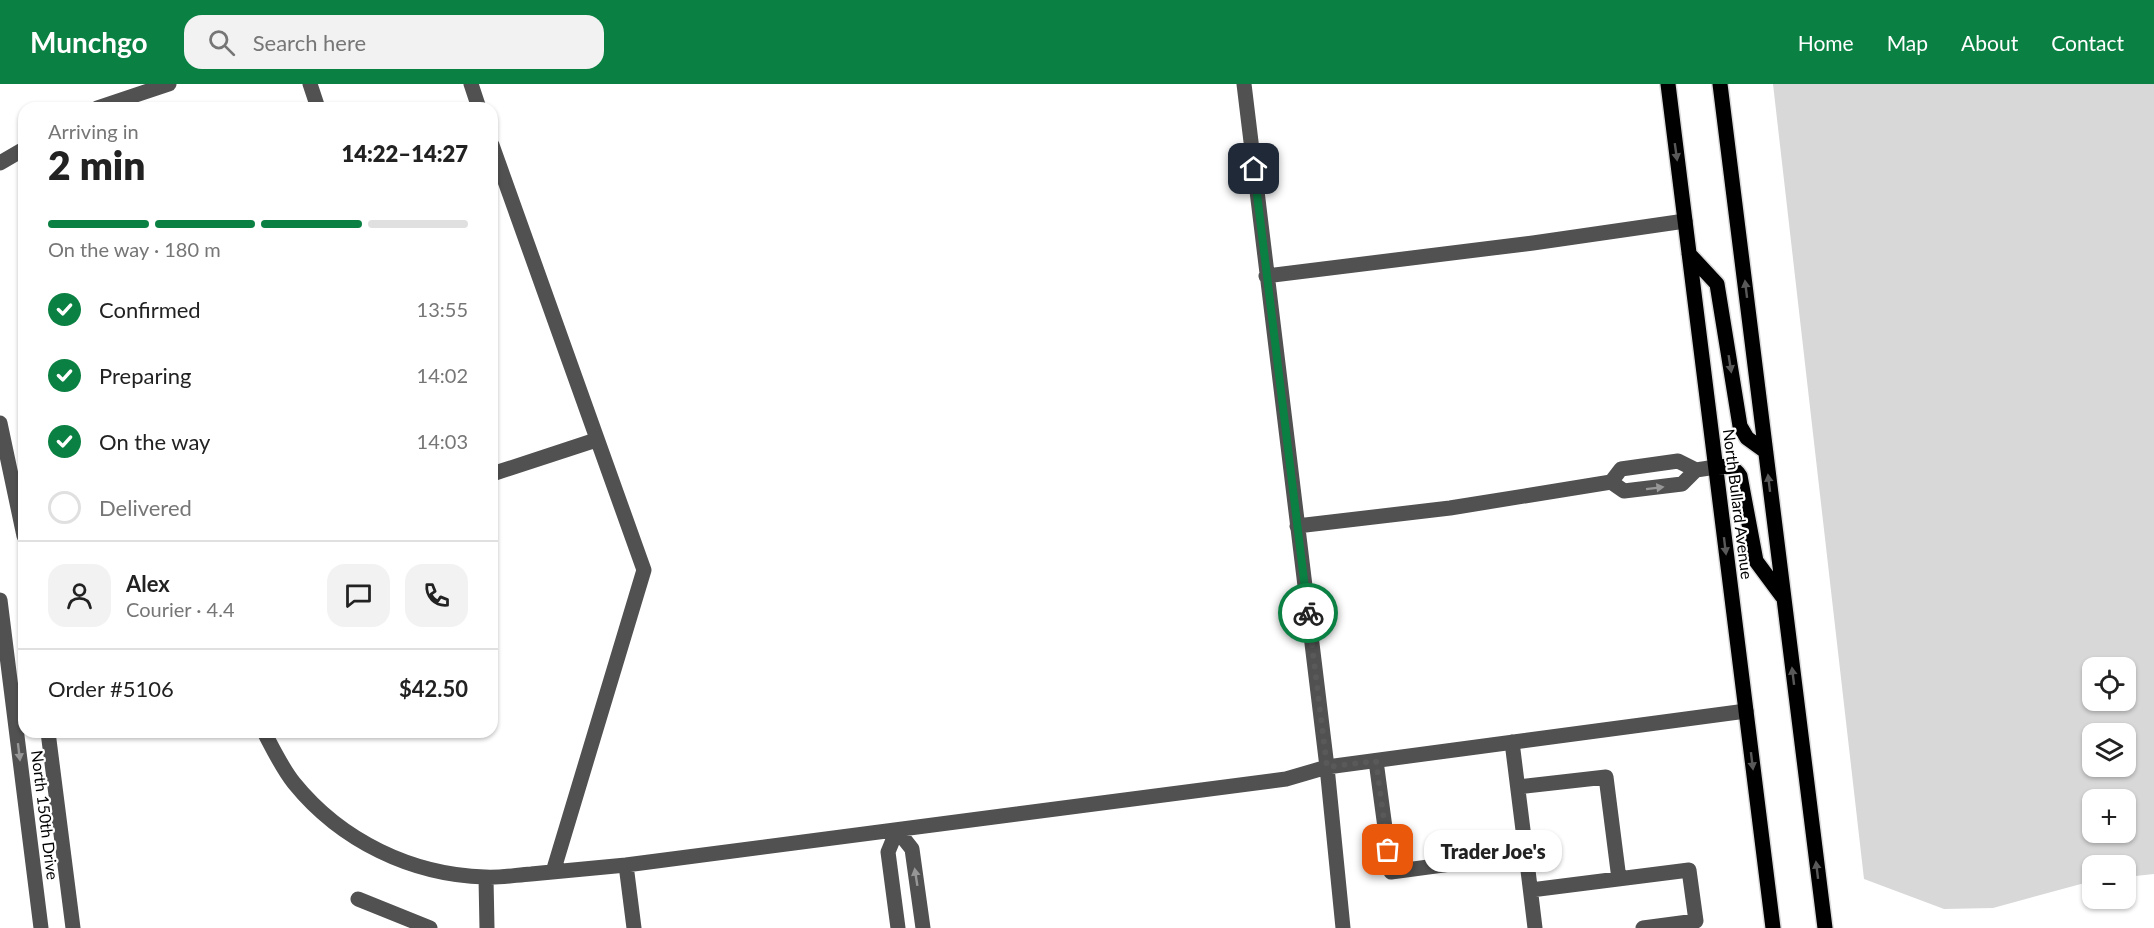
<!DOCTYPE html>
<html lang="en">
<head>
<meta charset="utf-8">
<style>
  body { margin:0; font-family:Lato,sans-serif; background:#f2f2f2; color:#222; height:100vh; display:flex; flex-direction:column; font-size:22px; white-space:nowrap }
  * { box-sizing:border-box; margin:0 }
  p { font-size:20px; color:#767676 }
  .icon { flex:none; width:33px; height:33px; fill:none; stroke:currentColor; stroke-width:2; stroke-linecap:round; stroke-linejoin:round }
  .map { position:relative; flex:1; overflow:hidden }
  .details { position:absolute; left:18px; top:18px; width:480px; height:636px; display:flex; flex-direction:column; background:#fff; border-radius:18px; box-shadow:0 2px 4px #0004 }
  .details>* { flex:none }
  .buttons { position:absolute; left:2082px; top:573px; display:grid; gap:12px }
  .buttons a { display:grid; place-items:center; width:54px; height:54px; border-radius:12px; background:#fff; box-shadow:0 2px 4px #0004; font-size:30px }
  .pin { position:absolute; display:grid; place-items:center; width:51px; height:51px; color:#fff; margin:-26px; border-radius:12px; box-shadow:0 3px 9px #0006 }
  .courier { position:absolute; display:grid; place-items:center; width:60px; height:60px; margin:-30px; border:4px solid #0b8043; border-radius:50%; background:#fff; color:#222; box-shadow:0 2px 8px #0007 }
  .bubble { position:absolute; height:42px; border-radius:18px; background:#fff; box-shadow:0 2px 4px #0004; font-size:20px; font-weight:800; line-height:42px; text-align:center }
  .overview em { font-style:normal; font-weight:800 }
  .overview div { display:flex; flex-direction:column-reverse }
  .overview { display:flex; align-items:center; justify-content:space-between; height:102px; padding:0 30px }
  h1 { font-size:39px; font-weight:800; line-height:45px }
  .bar { display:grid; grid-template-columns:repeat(4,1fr); gap:9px 6px; align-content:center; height:72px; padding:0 30px }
  .bar i { height:8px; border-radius:4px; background:#e0e0e0 }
  .bar .active { background:#0b8043 }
  .bar p { grid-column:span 4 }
  .line { display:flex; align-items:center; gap:15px; padding:0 30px; border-top:2px solid #e0e0e0 }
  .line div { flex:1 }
  .round { display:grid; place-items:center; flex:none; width:63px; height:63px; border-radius:18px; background:#f2f2f2 }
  ol { padding:0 30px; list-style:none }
  li { display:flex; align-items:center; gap:18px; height:66px }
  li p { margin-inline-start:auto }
  li .icon { padding:6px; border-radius:50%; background:#0b8043; color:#fff; stroke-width:4 }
  li:last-child { color:#767676 }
  li i { width:33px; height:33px; border:3px solid #e0e0e0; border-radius:50% }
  header { display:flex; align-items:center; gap:36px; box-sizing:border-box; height:84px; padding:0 30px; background:#0b8043; color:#fff }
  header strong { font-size:28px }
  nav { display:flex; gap:33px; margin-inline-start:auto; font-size:21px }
  .search { width:420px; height:54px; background:#f2f2f2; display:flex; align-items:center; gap:15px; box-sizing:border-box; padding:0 21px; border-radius:18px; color:#767676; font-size:22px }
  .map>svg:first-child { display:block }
  .green { fill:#d8d8d8; fill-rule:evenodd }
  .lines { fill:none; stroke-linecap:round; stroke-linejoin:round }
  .major-casing { stroke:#dbdbdb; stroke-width:18 }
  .minor { stroke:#515151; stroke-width:15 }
  .major { stroke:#000; stroke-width:15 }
  .oneway { fill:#595959 }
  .oneway2 { fill:#979797 }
  .done { stroke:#595959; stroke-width:6; stroke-dasharray:0 10.8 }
  .route { stroke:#0b8043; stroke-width:8 }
  .labels { text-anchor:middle; stroke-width:4.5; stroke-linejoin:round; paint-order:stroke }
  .street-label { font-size:16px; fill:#000; stroke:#fff }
</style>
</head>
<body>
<header>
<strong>Munchgo</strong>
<div class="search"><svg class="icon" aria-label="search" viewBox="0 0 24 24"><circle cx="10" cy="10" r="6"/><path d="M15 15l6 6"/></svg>Search here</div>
<nav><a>Home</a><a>Map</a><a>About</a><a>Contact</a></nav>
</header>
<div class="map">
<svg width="2154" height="844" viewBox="0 0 2154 844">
  <rect width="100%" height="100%" fill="#fff"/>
  <!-- green -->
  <path class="green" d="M1773,0H2154V790L2126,793V782H2092V797L1993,824L1944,825L1864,795ZM2092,584H2126V616H2092ZM2092,650H2126V682H2092ZM2092,716H2126V748H2092Z"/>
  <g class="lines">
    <!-- major casing -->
    <g class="major-casing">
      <path id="major" d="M1668,0L1773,844
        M1720,0L1825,844
        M1689,170L1717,200L1740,342L1747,354L1765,367
        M1716,383C1727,382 1733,381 1740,392L1756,477L1782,512"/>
    </g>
    <!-- minor -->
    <path class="minor" d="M310,0L318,24
      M471,0L479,24
      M1244,0L1327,683L1746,627
      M97,24L169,0
      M492,61L644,486L553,788
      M0,79L24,65
      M1266,192L1533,159L1685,137
      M0,339L24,452
      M492,390L596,356
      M1611,398L1624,407L1682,400L1696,386
      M1297,442L1450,424L1611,398L1621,385L1678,377L1696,386L1716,383
      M0,516L41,844
      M48,648L73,844
      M264,648C273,665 282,684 294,699C341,757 412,791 485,793C500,794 516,791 531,790C563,787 594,784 626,781L634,844
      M1376,677L1391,788L1526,770L1512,658
      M1518,703L1606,693L1619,795
      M897,746L912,765L923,844
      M897,746L888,768L898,844
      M1526,770L1535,844
      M626,781L1286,695L1327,683L1343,844
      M486,794L487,844
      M1531,806L1689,786L1696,837L1643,844
      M358,815L430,844"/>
    <!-- major -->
    <use href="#major" class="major"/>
  </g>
  <!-- one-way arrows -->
  <defs><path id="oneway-solid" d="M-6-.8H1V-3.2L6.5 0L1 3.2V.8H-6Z" transform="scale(1.5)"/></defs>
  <g class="oneway">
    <use href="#oneway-solid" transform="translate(1676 68) rotate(82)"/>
    <use href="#oneway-solid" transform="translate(1746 205) rotate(-97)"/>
    <use href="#oneway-solid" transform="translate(1730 280) rotate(81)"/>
    <use href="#oneway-solid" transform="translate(1769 399) rotate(-97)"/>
    <use href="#oneway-solid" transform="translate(1725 462) rotate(83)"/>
    <use href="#oneway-solid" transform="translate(1793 592) rotate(-97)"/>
    <use href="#oneway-solid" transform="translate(1752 677) rotate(83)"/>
    <use href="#oneway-solid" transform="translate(1817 786) rotate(-97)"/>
  </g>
  <g class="oneway2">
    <use href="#oneway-solid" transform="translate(1655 404) rotate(-7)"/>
    <use href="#oneway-solid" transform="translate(19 668) rotate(83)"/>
    <use href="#oneway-solid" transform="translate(916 793) rotate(-99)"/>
  </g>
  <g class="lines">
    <!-- done -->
    <path class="done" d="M1308,529L1327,683L1376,677L1388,766"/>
    <!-- route -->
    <path class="route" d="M1254,85L1308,529"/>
  </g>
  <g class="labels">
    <!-- street labels -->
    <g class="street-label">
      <text transform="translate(1738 420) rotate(83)" y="6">North Bullard Avenue</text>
      <text transform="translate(45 731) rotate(83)" y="6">North 150th Drive</text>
    </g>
  </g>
</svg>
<div class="buttons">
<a><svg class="icon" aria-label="locate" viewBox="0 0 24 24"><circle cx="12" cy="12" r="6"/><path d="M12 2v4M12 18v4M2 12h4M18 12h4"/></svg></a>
<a><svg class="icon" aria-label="layers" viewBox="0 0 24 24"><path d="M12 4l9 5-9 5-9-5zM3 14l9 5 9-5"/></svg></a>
<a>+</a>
<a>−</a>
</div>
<div class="pin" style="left:1388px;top:766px;background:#ea580c"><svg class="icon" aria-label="bag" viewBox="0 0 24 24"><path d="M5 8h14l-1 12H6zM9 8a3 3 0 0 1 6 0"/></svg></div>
<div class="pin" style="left:1254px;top:85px;background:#1f2937"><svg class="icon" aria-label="home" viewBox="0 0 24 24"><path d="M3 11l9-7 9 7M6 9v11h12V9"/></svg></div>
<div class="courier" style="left:1308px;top:529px"><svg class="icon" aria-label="bike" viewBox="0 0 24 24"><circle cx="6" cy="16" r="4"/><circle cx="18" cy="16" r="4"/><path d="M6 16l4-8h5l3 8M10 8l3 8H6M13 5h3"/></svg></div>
<div class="bubble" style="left:1424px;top:746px;width:138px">Trader Joe's</div>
<section class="details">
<div class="overview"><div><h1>2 min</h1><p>Arriving in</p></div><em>14:22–14:27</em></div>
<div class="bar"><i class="active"></i><i class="active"></i><i class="active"></i><i></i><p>On the way · 180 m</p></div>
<ol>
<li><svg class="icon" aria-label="check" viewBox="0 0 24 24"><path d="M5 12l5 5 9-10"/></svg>Confirmed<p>13:55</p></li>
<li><svg class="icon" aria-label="check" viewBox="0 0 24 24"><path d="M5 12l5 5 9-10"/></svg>Preparing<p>14:02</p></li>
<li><svg class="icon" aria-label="check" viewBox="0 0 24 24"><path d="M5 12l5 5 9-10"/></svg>On the way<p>14:03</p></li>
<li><i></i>Delivered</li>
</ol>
<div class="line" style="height:108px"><a class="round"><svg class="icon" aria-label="person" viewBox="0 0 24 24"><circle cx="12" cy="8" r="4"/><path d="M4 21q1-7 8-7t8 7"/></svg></a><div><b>Alex</b><p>Courier · 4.4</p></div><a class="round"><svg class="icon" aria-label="chat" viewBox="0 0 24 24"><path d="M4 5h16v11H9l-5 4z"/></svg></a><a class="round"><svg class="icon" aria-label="phone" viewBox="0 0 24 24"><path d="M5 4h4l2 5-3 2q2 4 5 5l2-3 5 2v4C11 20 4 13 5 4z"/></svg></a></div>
<div class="line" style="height:78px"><div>Order #5106</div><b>$42.50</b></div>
</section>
</div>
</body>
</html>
